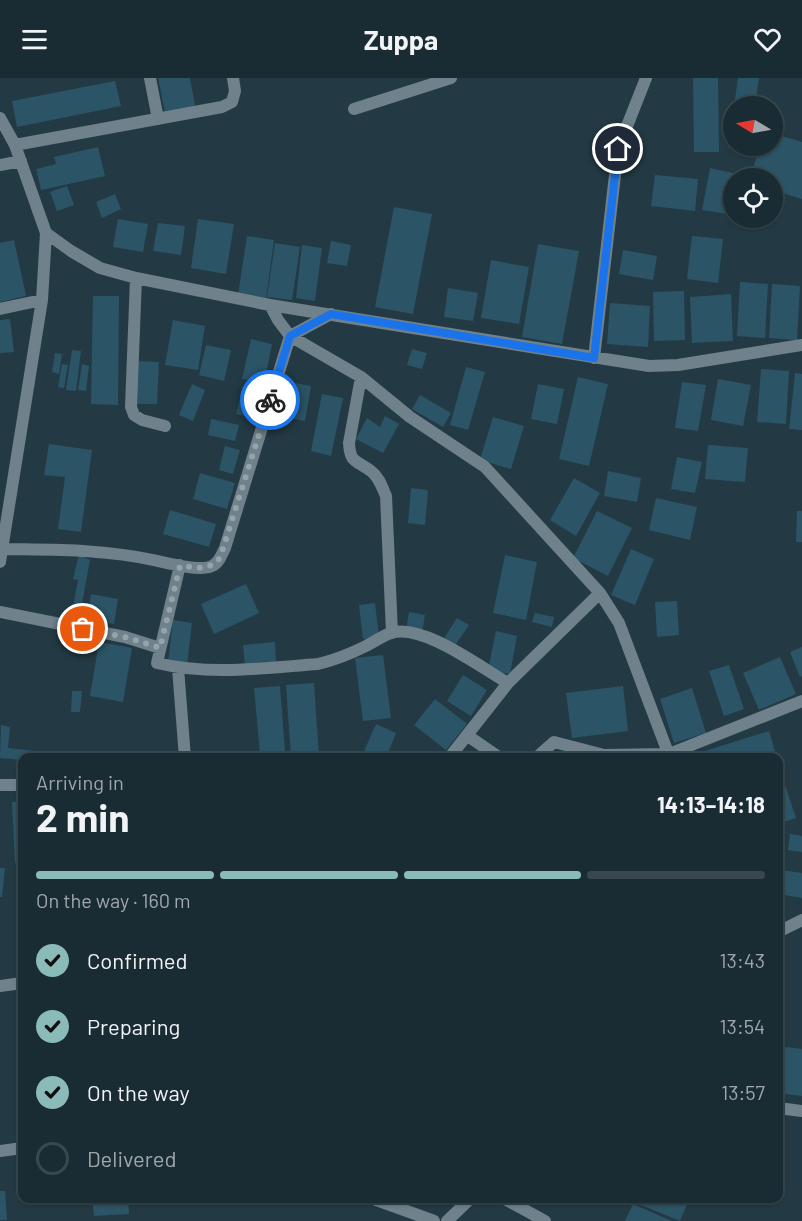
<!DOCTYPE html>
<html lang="en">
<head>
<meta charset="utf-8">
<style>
  body { margin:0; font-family:Barlow,sans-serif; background:#23343b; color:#f1f3f6; height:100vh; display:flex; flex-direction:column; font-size:22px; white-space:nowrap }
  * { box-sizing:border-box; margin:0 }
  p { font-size:20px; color:#9fa7ac }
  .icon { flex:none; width:33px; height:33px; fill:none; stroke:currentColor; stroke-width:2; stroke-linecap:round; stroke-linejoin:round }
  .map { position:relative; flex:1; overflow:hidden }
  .sheet { position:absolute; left:18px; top:675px; width:765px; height:450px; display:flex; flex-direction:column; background:#1a2c33; border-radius:12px; box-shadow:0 2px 4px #0004,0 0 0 2px #38484e }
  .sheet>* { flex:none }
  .needle { width:39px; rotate:280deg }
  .controls { position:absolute; left:723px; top:18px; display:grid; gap:12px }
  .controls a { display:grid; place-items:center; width:60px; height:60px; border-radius:50%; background:#1a2c33; box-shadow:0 2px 4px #0004,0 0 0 2px #38484e; font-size:30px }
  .pin { position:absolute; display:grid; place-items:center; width:51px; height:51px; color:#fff; margin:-26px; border:3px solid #fff; border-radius:50%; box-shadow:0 2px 6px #0007 }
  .courier { position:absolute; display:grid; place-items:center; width:60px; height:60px; margin:-30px; border:4px solid #1a73e8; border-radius:50%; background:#fff; color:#222; box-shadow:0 2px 8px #0007 }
  .summary em { font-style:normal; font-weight:700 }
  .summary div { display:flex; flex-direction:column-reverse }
  .summary { display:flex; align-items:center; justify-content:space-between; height:102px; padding:0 18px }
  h1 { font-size:39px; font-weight:700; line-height:45px }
  .bar { display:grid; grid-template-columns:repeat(4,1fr); gap:9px 6px; align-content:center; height:72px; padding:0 18px }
  .bar i { height:8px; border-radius:4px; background:#38484e }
  .bar .selected { background:#8bbbb9 }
  .bar p { grid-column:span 4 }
  ol { padding:0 18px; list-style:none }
  li { display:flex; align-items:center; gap:18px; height:66px }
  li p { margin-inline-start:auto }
  li .icon { padding:6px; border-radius:50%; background:#8bbbb9; color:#111; stroke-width:4 }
  li:last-child { color:#9fa7ac }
  li i { width:33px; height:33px; border:3px solid #38484e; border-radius:50% }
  header { display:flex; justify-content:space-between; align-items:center; height:78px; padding:0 18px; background:#1a2c33; font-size:27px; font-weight:700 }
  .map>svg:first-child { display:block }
  .building { fill:#2b5466 }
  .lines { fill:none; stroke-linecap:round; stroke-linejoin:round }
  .street { stroke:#6f818a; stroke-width:12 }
  .done { stroke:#93a4ac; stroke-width:6; stroke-dasharray:0 10.8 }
  .route { stroke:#1a73e8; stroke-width:8 }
</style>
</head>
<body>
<header><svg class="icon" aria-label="menu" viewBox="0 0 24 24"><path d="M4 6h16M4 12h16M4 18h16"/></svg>Zuppa<svg class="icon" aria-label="heart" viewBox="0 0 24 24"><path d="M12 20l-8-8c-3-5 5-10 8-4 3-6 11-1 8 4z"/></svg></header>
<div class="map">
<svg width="802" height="1143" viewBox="0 0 802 1143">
  <rect width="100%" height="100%" fill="#233a44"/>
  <!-- building -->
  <path class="building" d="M158,0H190L196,32L166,39Z
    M693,0H718L719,74H694Z
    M738,0H759L755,28H734Z
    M115,3L121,28L17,49L12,23Z
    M732,42L734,68H750L749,72L728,70Z
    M772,55L802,64V121L772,112V100H750L760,68H772Z
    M98,69L105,98L41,112L36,91L56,86L54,79Z
    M710,90L742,97V100H734V137L702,132Z
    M655,97L698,101L695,133L651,128Z
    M67,108L74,127L57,133L50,114Z
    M115,116L121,131L102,140L96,124Z
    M394,129L432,136L413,236L375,229Z
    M118,141L148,146L143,174L113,169Z
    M198,141L234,146L226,196L191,190Z
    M158,145L185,148L181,177L153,173Z
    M247,158L274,162L266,221L238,217Z
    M692,158L723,161L718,205L687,201Z
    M14,162L26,218L0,224V165Z
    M331,163L351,167L347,188L327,185Z
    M275,165L300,169L292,222L267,219Z
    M538,166L579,173L562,266L522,259Z
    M302,167L322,170L315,223L296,220Z
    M623,172L657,178L653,202L619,196Z
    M491,182L529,189L519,246L481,240Z
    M740,204L768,206L765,260L737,258Z
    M772,206L800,208L797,262L769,260Z
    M448,210L478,215L473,243L444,239Z
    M684,213L685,262L654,263L653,214Z
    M731,216L733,263L692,265L690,219Z
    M93,218H119L118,327L91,326Z
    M610,225L650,228L648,269L607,266Z
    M10,241L14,274L0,275V242Z
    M173,242L205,248L198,292L165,287Z
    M251,261L272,266L264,306L242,301Z
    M206,267L231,272L224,303L199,297Z
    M412,271L427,275L422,291L407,287Z
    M72,272L81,273L76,313L66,312Z
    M55,275L62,276L59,296L52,294Z
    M136,283L159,284L157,326H135Z
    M62,286L68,287L64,310L58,309Z
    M82,286L89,288L86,313L78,312Z
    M466,289L485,294L468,352L450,347Z
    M761,291L789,293L786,346L757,344Z
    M795,295L802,296V352L789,351Z
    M578,299L608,306L589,388L559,381Z
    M718,301L751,307L743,348L711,342Z
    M682,304L706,307L698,353L675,350Z
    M295,305L311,308L305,343L288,340Z
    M192,306L205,312L193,343L179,337Z
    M538,306L564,311L557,346L531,341Z
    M242,311L258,315L253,340L236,336Z
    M322,316L343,320L331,378L311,373Z
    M420,317L451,335L443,349L412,331Z
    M385,338L399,346L383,375L356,361L367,340L380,349Z
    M493,339L524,348L511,391L480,382Z
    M211,341L239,347L235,363L208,357Z
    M49,366L92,372L81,454L58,451L65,399L44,397Z
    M708,367L748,370L745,404L705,401Z
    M225,368L240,372L233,396L219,392Z
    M677,379L702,384L695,415L671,411Z
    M608,393L641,400L637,424L604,418Z
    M200,395L235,405L227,431L193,421Z
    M574,400L600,415L576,458L550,442Z
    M411,410L428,412L425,447L408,445Z
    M656,420L697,429L690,462L649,452Z
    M170,432L216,446L209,469L163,456Z
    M597,433L632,450L608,498L573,480Z
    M797,433H802V464H796Z
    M631,471L654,481L635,527L611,517Z
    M79,477L90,482L79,542L71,540L78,502L73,501Z
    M505,477L537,484L526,542L493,535Z
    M246,506L259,535L214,556L201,526Z
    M91,516L118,521L114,546L87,542Z
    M677,523L679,557L657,559L655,524Z
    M375,525L379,558L363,561L359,527Z
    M409,534L425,537L422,555L406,552Z
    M535,535L554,539L552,549L532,544Z
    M457,540L469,547L452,572L441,565Z
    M173,542L192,545L187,587L168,585Z
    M496,553L517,558L510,596L488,592Z
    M99,564L132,570L123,624L90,618Z
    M275,564L276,585L245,587L243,567Z
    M802,569V598L800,599L790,574Z
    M383,577L391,640L363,643L355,580Z
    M780,579L796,616L759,632L743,595Z
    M729,587L744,631L724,638L709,593Z
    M463,597L487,612L471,638L447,623Z
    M314,605L319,679L291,680L286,607Z
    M280,608L285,673L260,676L254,610Z
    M623,608L628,653L572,660L566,615Z
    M692,610L706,655L674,665L660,621Z
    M72,613H82L80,634H71Z
    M435,621L467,646L446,672L414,647Z
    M376,646L396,655L386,680H361Z
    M1,647L10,649L8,670L45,674L44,680H22V682L0,680Z
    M769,653L777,680H686V679Z
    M778,686L796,740L778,746Z
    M12,724H22V785H15Z
    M790,756L802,758V774L788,772Z
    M0,790H5L2,819H0Z
    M782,792L802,795V820L779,816Z
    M778,968L802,971V1018L778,1015Z
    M0,1113H5L7,1142H0Z
    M92,1120H128L129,1136L94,1138Z
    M637,1120H673L687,1126L680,1143L636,1125Z
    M633,1126L672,1143H625Z"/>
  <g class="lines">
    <!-- street -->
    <path class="street" d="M150,0L158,41
      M354,31L451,0
      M0,40L15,67L46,155L42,222L0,484
      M15,67L222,29L232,24L235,13L233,0
      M0,87L21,83
      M46,155L71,173L100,190L136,200L270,227L278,242L290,258L361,299L410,339L485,389L600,515L619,545L670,680
      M136,200L131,329L134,337L142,342L165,348
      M270,227L649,288L678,287L802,267
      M0,231L42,222
      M594,280L618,71L646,0
      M361,299L349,365C350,386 357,382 371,393C379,399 382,409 386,418L392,555
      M2,471C53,472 103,471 153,482C167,485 200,494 212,488C219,485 222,476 225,470L290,258L331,236
      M180,487L157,585C210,598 264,590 318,586C335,582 350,576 366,568C374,564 382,558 391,555C422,545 480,589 508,605
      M0,534L125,559L160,570
      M178,590L185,680
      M468,658L500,680
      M449,680L508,605L600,515
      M536,680L554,664L604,677L669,676L802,623
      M0,707H22
      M778,854L802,842
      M0,908L22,905
      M778,1030L802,1033
      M0,1073L22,1070
      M371,1120L434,1143
      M503,1120L545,1143
      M447,1143L471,1120"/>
  </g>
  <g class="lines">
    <!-- done -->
    <path class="done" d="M83,551L125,559L160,570L180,488C197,489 207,494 220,480L270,322"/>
    <!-- route -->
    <path class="route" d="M270,322L290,258L331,236L594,280L618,71"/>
  </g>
</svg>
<div class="controls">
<a><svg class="needle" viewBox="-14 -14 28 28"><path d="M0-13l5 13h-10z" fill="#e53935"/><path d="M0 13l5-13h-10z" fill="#9fa7ac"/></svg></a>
<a><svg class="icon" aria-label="locate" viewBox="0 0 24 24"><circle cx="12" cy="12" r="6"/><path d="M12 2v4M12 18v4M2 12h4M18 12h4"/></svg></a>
</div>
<div class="pin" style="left:83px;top:551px;background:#ea580c"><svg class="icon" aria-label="bag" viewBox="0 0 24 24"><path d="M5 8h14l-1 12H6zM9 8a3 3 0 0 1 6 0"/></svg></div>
<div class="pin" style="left:618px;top:71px;background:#1f2937"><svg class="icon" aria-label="home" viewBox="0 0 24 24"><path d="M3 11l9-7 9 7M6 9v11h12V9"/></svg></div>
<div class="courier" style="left:270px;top:322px"><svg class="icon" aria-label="bike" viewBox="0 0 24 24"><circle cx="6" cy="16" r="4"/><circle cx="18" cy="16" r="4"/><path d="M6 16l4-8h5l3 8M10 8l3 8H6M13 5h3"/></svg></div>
<section class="sheet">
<div class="summary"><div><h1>2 min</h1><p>Arriving in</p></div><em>14:13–14:18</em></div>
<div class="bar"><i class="selected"></i><i class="selected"></i><i class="selected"></i><i></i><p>On the way · 160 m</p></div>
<ol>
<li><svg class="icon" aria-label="check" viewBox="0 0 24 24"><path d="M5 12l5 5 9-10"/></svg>Confirmed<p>13:43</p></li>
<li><svg class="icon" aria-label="check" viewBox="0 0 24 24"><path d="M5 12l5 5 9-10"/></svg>Preparing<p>13:54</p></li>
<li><svg class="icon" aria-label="check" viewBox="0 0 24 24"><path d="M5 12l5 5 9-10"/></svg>On the way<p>13:57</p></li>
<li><i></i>Delivered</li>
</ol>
</section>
</div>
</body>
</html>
